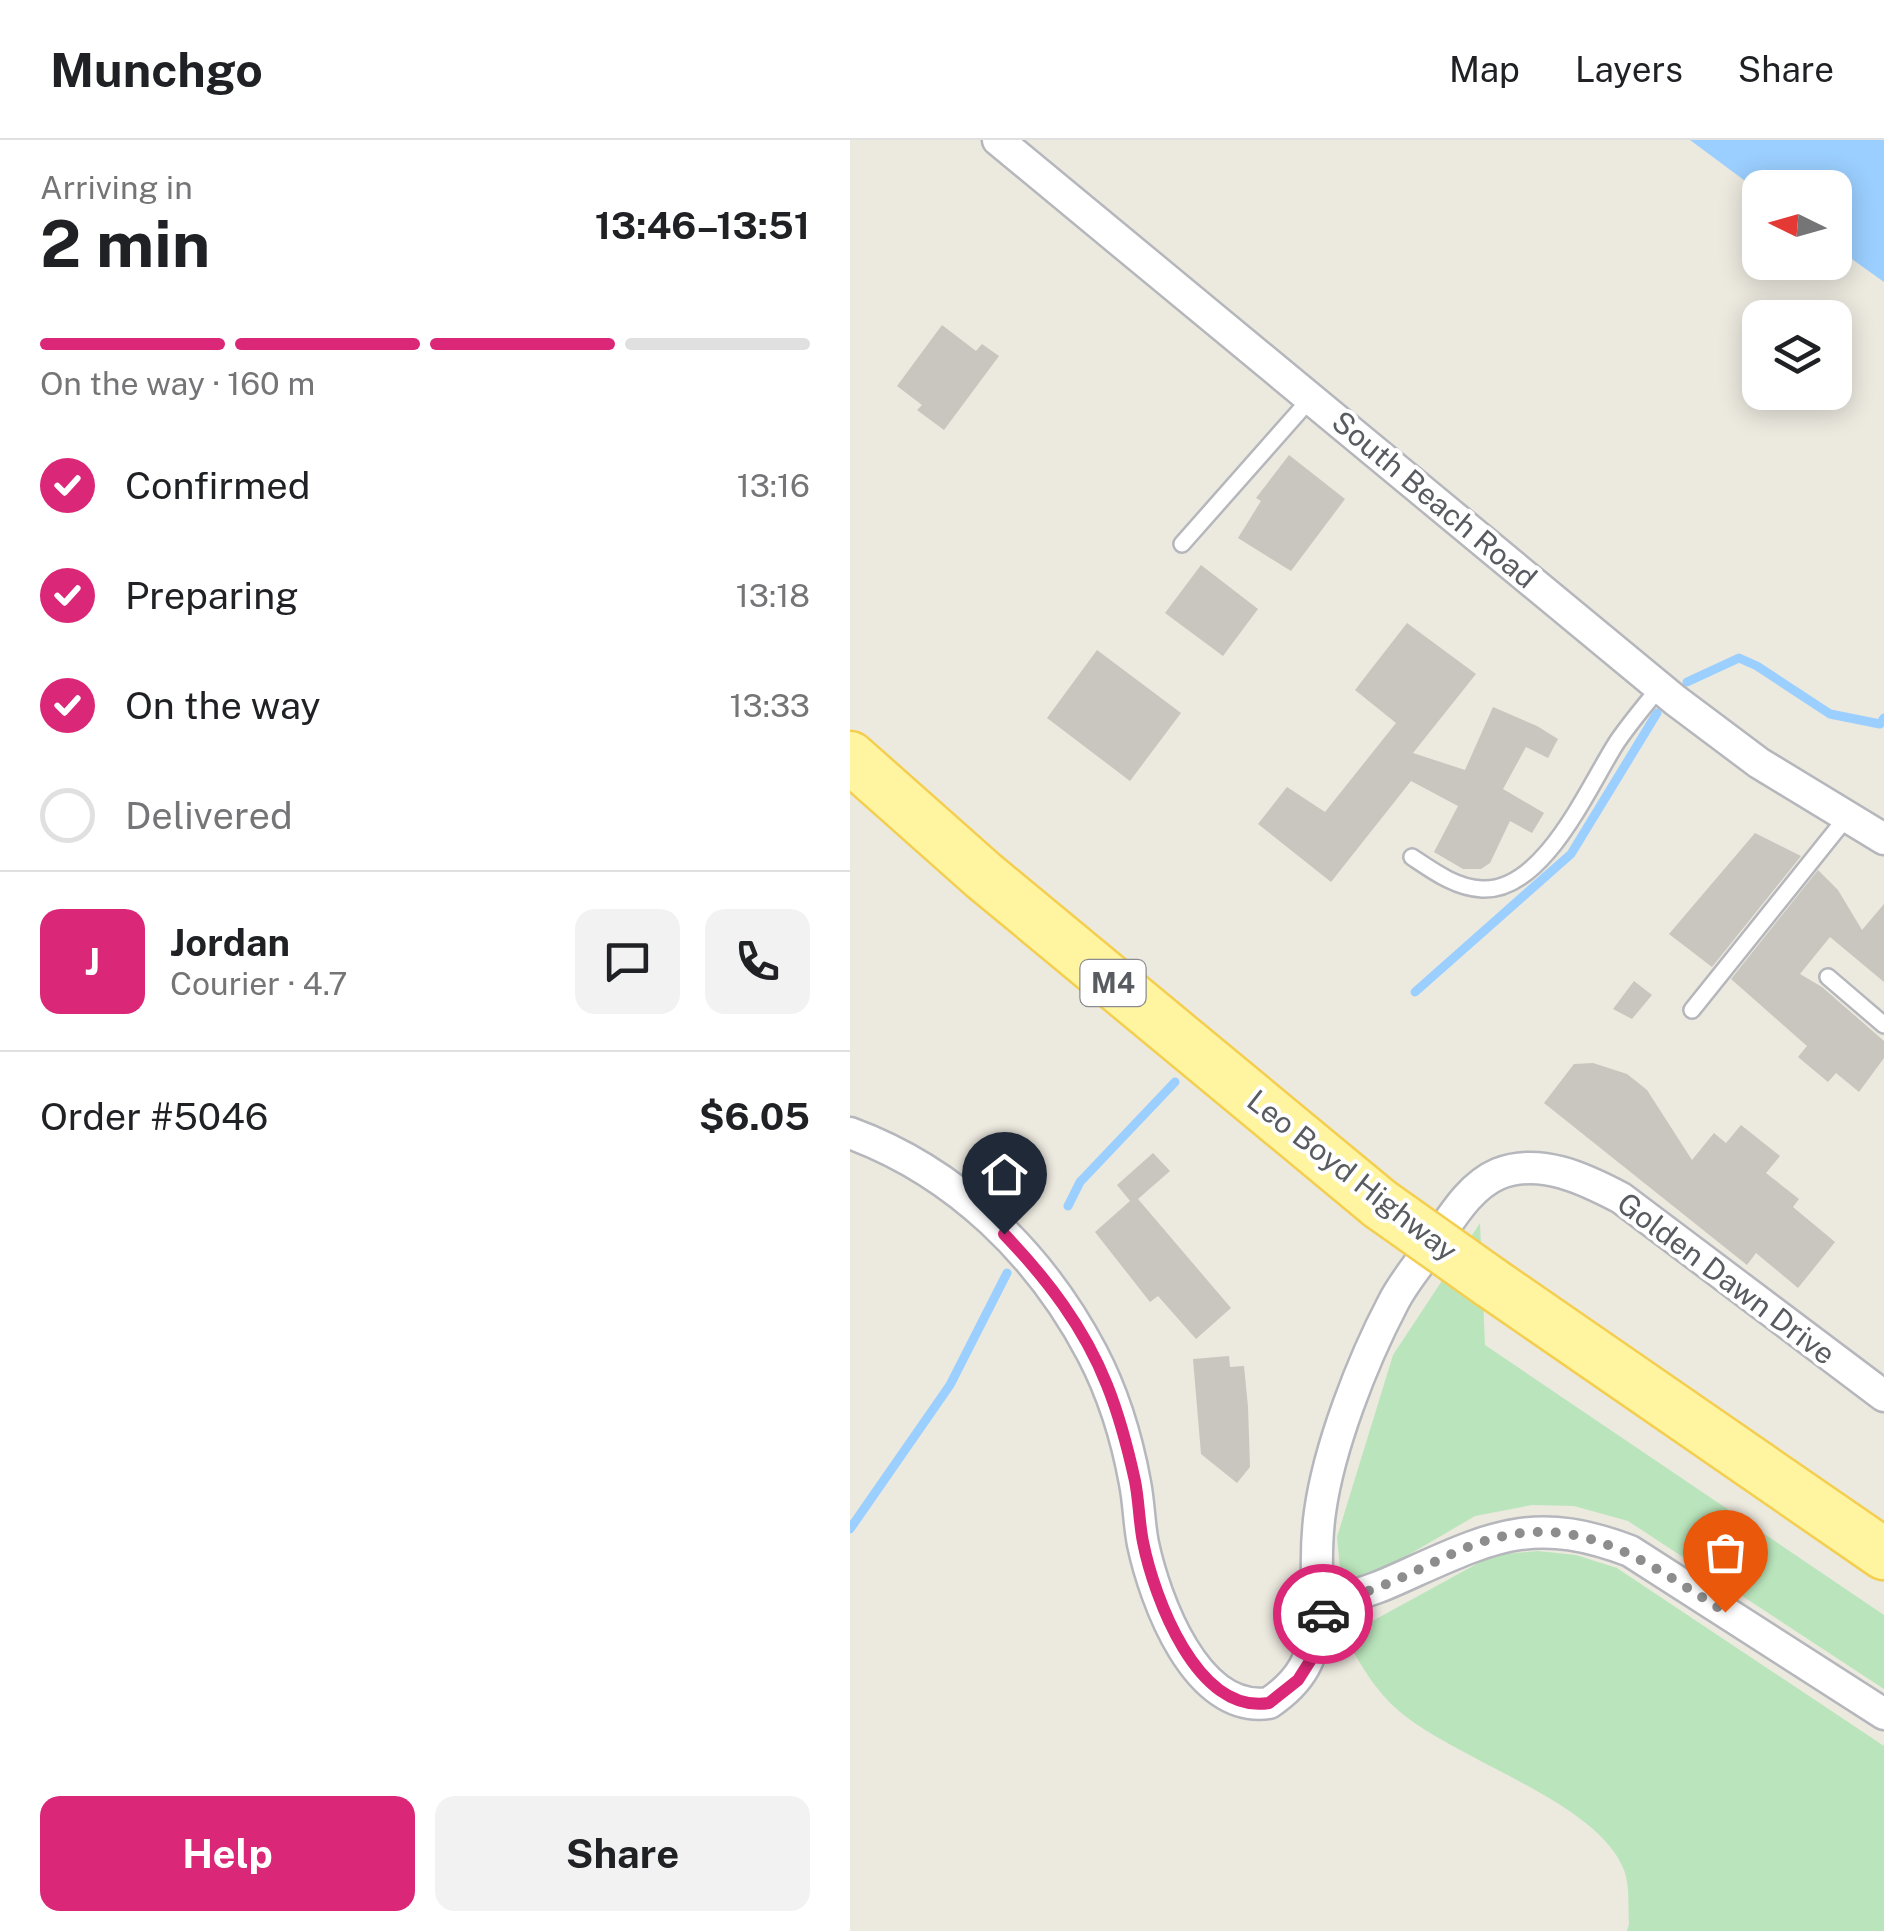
<!DOCTYPE html>
<html lang="en">
<head>
<meta charset="utf-8">
<style>
  body { margin:0; font-family:"Public Sans",sans-serif; background:#f2f2f2; color:#202124; height:100vh; display:flex; flex-direction:column; font-size:38px; white-space:nowrap }
  * { box-sizing:border-box; margin:0 }
  p { font-size:32px; color:#757577 }
  .icon { flex:none; width:55px; height:55px; fill:none; stroke:currentColor; stroke-width:2; stroke-linecap:round; stroke-linejoin:round }
  .map { position:relative; flex:1; overflow:hidden }
  .panel { display:flex; flex-direction:column; background:#fff; width:850px }
  .panel>* { flex:none }
  .needle { width:65px; rotate:275deg }
  .fabs { position:absolute; left:892px; top:30px; display:grid; gap:20px }
  .fabs a { display:grid; place-items:center; width:110px; height:110px; border-radius:20px; background:#fff; box-shadow:0 5px 25px #0003; font-size:50px }
  .pin { position:absolute; display:grid; place-items:center; width:85px; height:85px; color:#fff; margin:-102px -42px; border-radius:50% 50% 50% 0; rotate:-45deg; box-shadow:0 0 10px #0007 }
  .pin .icon { rotate:45deg }
  .courier { position:absolute; display:grid; place-items:center; width:100px; height:100px; margin:-50px; border:8px solid #db2777; border-radius:50%; background:#fff; color:#222; box-shadow:0 2px 12px #0007 }
  .head em { font-style:normal; font-weight:700 }
  .head div { display:flex; flex-direction:column-reverse }
  .head { display:flex; align-items:center; justify-content:space-between; height:170px; padding:0 40px }
  h1 { font-size:65px; font-weight:700; line-height:75px }
  .bar { display:grid; grid-template-columns:repeat(4,1fr); gap:15px 10px; align-content:center; height:120px; padding:0 40px }
  .bar i { height:12px; border-radius:8px; background:#e0e0e0 }
  .bar .current { background:#db2777 }
  .bar p { grid-column:span 4 }
  .line { display:flex; align-items:center; gap:25px; padding:0 40px; border-top:2px solid #e0e0e0 }
  .line div { flex:1 }
  .round { display:grid; place-items:center; flex:none; width:105px; height:105px; border-radius:20px; background:#f2f2f2 }
  ol { padding:0 40px; list-style:none }
  li { display:flex; align-items:center; gap:30px; height:110px }
  li p { margin-inline-start:auto }
  li .icon { padding:10px; border-radius:50%; background:#db2777; color:#fff; stroke-width:4 }
  li:last-child { color:#757577 }
  li i { width:55px; height:55px; border:5px solid #e0e0e0; border-radius:50% }
  .cta { display:flex; gap:20px; margin-top:auto; padding:20px 40px }
  .cta a { flex:1; height:115px; border-radius:20px; background:#db2777; color:#fff; font-size:40px; font-weight:700; line-height:115px; text-align:center }
  .cta a+a { background:#f2f2f2; color:#202124 }
  header { display:flex; align-items:center; gap:60px; box-sizing:border-box; height:140px; padding:0 50px; background:#fff; border-bottom:2px solid #e0e0e0 }
  header strong { font-size:48px }
  nav { display:flex; gap:55px; margin-inline-start:auto; font-size:35px }
  main { display:flex; flex:1; min-height:0 }
  .map>svg:first-child { display:block }
  .green { fill:#bae5bc }
  .water { fill:#9bcfff }
  .lines { fill:none; stroke-linecap:round; stroke-linejoin:round }
  .stream { stroke:#9bcfff; stroke-width:9 }
  .building { fill:#c8c6be }
  .service-casing { stroke:#b5b7bc; stroke-width:20 }
  .minor-casing { stroke:#b5b7bc; stroke-width:35 }
  .primary-casing { stroke:#f4ce4f; stroke-width:55 }
  .service { stroke:#fff; stroke-width:15 }
  .minor { stroke:#fff; stroke-width:30 }
  .primary { stroke:#fff4a0; stroke-width:50 }
  .primary-bridge-casing { stroke:#f4ce4f; stroke-width:55; stroke-linecap:butt }
  .primary-bridge { stroke:#fff4a0; stroke-width:50 }
  .done { stroke:#8c8d8c; stroke-width:10; stroke-dasharray:0 18 }
  .route { stroke:#db2777; stroke-width:12 }
  .labels { text-anchor:middle; stroke-width:8; stroke-linejoin:round; paint-order:stroke }
  .shield { fill:#fff; stroke:#8a8c90; stroke-width:2.5 }
  .shield-label { font-size:28px; font-weight:bold; fill:#585b60 }
  .street-label { font-size:30px; fill:#585b60; stroke:#fff }
</style>
</head>
<body>
<header>
<strong>Munchgo</strong>
<nav><a>Map</a><a>Layers</a><a>Share</a></nav>
</header>
<main>
<section class="panel">
<div class="head"><div><h1>2 min</h1><p>Arriving in</p></div><em>13:46–13:51</em></div>
<div class="bar"><i class="current"></i><i class="current"></i><i class="current"></i><i></i><p>On the way · 160 m</p></div>
<ol>
<li><svg class="icon" aria-label="check" viewBox="0 0 24 24"><path d="M5 12l5 5 9-10"/></svg>Confirmed<p>13:16</p></li>
<li><svg class="icon" aria-label="check" viewBox="0 0 24 24"><path d="M5 12l5 5 9-10"/></svg>Preparing<p>13:18</p></li>
<li><svg class="icon" aria-label="check" viewBox="0 0 24 24"><path d="M5 12l5 5 9-10"/></svg>On the way<p>13:33</p></li>
<li><i></i>Delivered</li>
</ol>
<div class="line" style="height:180px"><b class="round" style="background:#db2777;color:#fff">J</b><div><b>Jordan</b><p>Courier · 4.7</p></div><a class="round"><svg class="icon" aria-label="chat" viewBox="0 0 24 24"><path d="M4 5h16v11H9l-5 4z"/></svg></a><a class="round"><svg class="icon" aria-label="phone" viewBox="0 0 24 24"><path d="M5 4h4l2 5-3 2q2 4 5 5l2-3 5 2v4C11 20 4 13 5 4z"/></svg></a></div>
<div class="line" style="height:130px"><div>Order #5046</div><b>$6.05</b></div>
<div class="cta"><a>Help</a><a>Share</a></div>
</section>
<div class="map">
<svg width="1034" height="1791" viewBox="0 0 1034 1791">
  <rect width="100%" height="100%" fill="#ece9df"/>
  <!-- green -->
  <path class="green" d="M630,1083L635,1205L1034,1475V1549L778,1381L724,1366L682,1365L625,1376L531,1431L509,1438L490,1428L487,1397L543,1215Z
    M688,1411L726,1415L767,1428L1034,1606V1791H777L779,1784C778,1768 780,1745 774,1730C747,1661 607,1621 549,1571C526,1552 509,1523 495,1496L643,1415Z"/>
  <!-- water -->
  <path class="water" d="M840,0H1034V142L985,107V48H910V52Z"/>
  <g class="lines">
    <!-- stream -->
    <path class="stream" d="M837,542L889,518L907,526L980,574L1030,584L1034,578
      M565,852L721,714L807,573
      M218,1066L230,1042L325,942
      M0,1389L100,1245L157,1133"/>
  </g>
  <!-- building -->
  <path class="building" d="M92,185L126,211L132,204L149,216L94,290L67,270L72,265L47,246Z
    M439,315L495,359L441,431L388,398L411,361L406,358Z
    M351,425L408,469L373,516L315,473Z
    M557,483L626,534L563,613L615,630L643,567L687,586L708,599L698,618L676,607L653,649L694,673L682,693L660,681L640,723L631,729H613L584,712L608,666L561,641L481,742L408,684L437,647L475,672L546,583L505,550Z
    M247,510L331,573L280,641L197,578Z
    M905,693L951,716L862,827L819,794Z
    M968,730L988,750L1012,790L1034,764V842L980,797L950,834L972,847L1034,901V918L1009,952L986,933L978,942L948,917L957,906L881,839Z
    M784,841L802,855L782,879L763,869Z
    M743,923L777,934L797,950L842,1020L864,993L876,1003L891,985L930,1016L916,1033L949,1059L943,1067L985,1102L948,1148L906,1113L897,1125L694,963L724,924Z
    M303,1013L320,1031L288,1059L381,1168L346,1199L308,1156L300,1162L245,1092L280,1061L267,1045Z
    M379,1216L380,1227L394,1226L398,1267L400,1327L387,1343L351,1314L343,1219Z"/>
  <g class="lines">
    <!-- service casing -->
    <g class="service-casing">
      <path id="service" d="M332,404L461,258
        M562,717C583,731 606,748 632,749C694,752 738,647 767,602C780,583 795,565 810,547
        M978,837L1034,885
        M842,870L996,678"/>
    </g>
    <!-- minor casing -->
    <g class="minor-casing">
      <path id="minor" d="M148,0L825,560L909,623L1034,699
        M0,993C106,1032 190,1114 242,1213C263,1253 277,1299 285,1343C289,1363 289,1384 293,1404C305,1460 346,1574 419,1563C453,1540 462,1518 469,1479
        M1034,1256L771,1058C735,1039 690,1017 648,1034C620,1046 602,1077 586,1100C572,1121 554,1141 543,1163C512,1222 479,1307 470,1372C465,1408 467,1443 469,1479L485,1459C513,1455 539,1443 565,1431C649,1393 690,1377 780,1411L1034,1574"/>
    </g>
    <!-- primary casing -->
    <g class="primary-casing">
      <path id="primary" d="M0,617L134,736L530,1064
        M640,1142L1034,1414"/>
    </g>
    <!-- service -->
    <use href="#service" class="service"/>
    <!-- minor -->
    <use href="#minor" class="minor"/>
    <!-- primary -->
    <use href="#primary" class="primary"/>
    <!-- primary-bridge casing -->
    <g class="primary-bridge-casing">
      <path id="primary-bridge" d="M530,1064L640,1142"/>
    </g>
    <!-- primary-bridge -->
    <use href="#primary-bridge" class="primary-bridge"/>
  </g>
  <g class="lines">
    <!-- done -->
    <path class="done" d="M473,1474L484,1460C530,1452 571,1427 613,1409C721,1364 787,1416 875,1472"/>
    <!-- route -->
    <path class="route" d="M154,1094C197,1139 234,1187 257,1245C269,1275 278,1309 285,1341C289,1361 289,1382 293,1402C304,1457 347,1575 419,1563L448,1540L462,1518L473,1474"/>
  </g>
  <g class="labels">
    <!-- shield labels -->
    <rect class="shield" x="230.5" y="820" width="65" height="46" rx="8"/>
    <g class="shield-label">
      <text x="263" y="853">M4</text>
    </g>
    <!-- street labels -->
    <g class="street-label">
      <text transform="translate(584 360) rotate(40)" y="10">South Beach Road</text>
      <text transform="translate(502 1036) rotate(38)" y="10">Leo Boyd Highway</text>
      <text transform="translate(876 1139) rotate(37)" y="10">Golden Dawn Drive</text>
    </g>
  </g>
</svg>
<div class="fabs">
<a><svg class="needle" viewBox="-14 -14 28 28"><path d="M0-13l5 13h-10z" fill="#e53935"/><path d="M0 13l5-13h-10z" fill="#757577"/></svg></a>
<a><svg class="icon" aria-label="layers" viewBox="0 0 24 24"><path d="M12 4l9 5-9 5-9-5zM3 14l9 5 9-5"/></svg></a>
</div>
<div class="pin" style="left:875px;top:1472px;background:#ea580c"><svg class="icon" aria-label="bag" viewBox="0 0 24 24"><path d="M5 8h14l-1 12H6zM9 8a3 3 0 0 1 6 0"/></svg></div>
<div class="pin" style="left:154px;top:1094px;background:#1f2937"><svg class="icon" aria-label="home" viewBox="0 0 24 24"><path d="M3 11l9-7 9 7M6 9v11h12V9"/></svg></div>
<div class="courier" style="left:473px;top:1474px"><svg class="icon" aria-label="car" viewBox="0 0 24 24"><path d="M5 17H2v-5l4-1 3-4h7l3 4 3 1v5h-3M9 17h6M6 11h13"/><circle cx="7" cy="17" r="2"/><circle cx="17" cy="17" r="2"/></svg></div>
</div>
</main>
</body>
</html>
